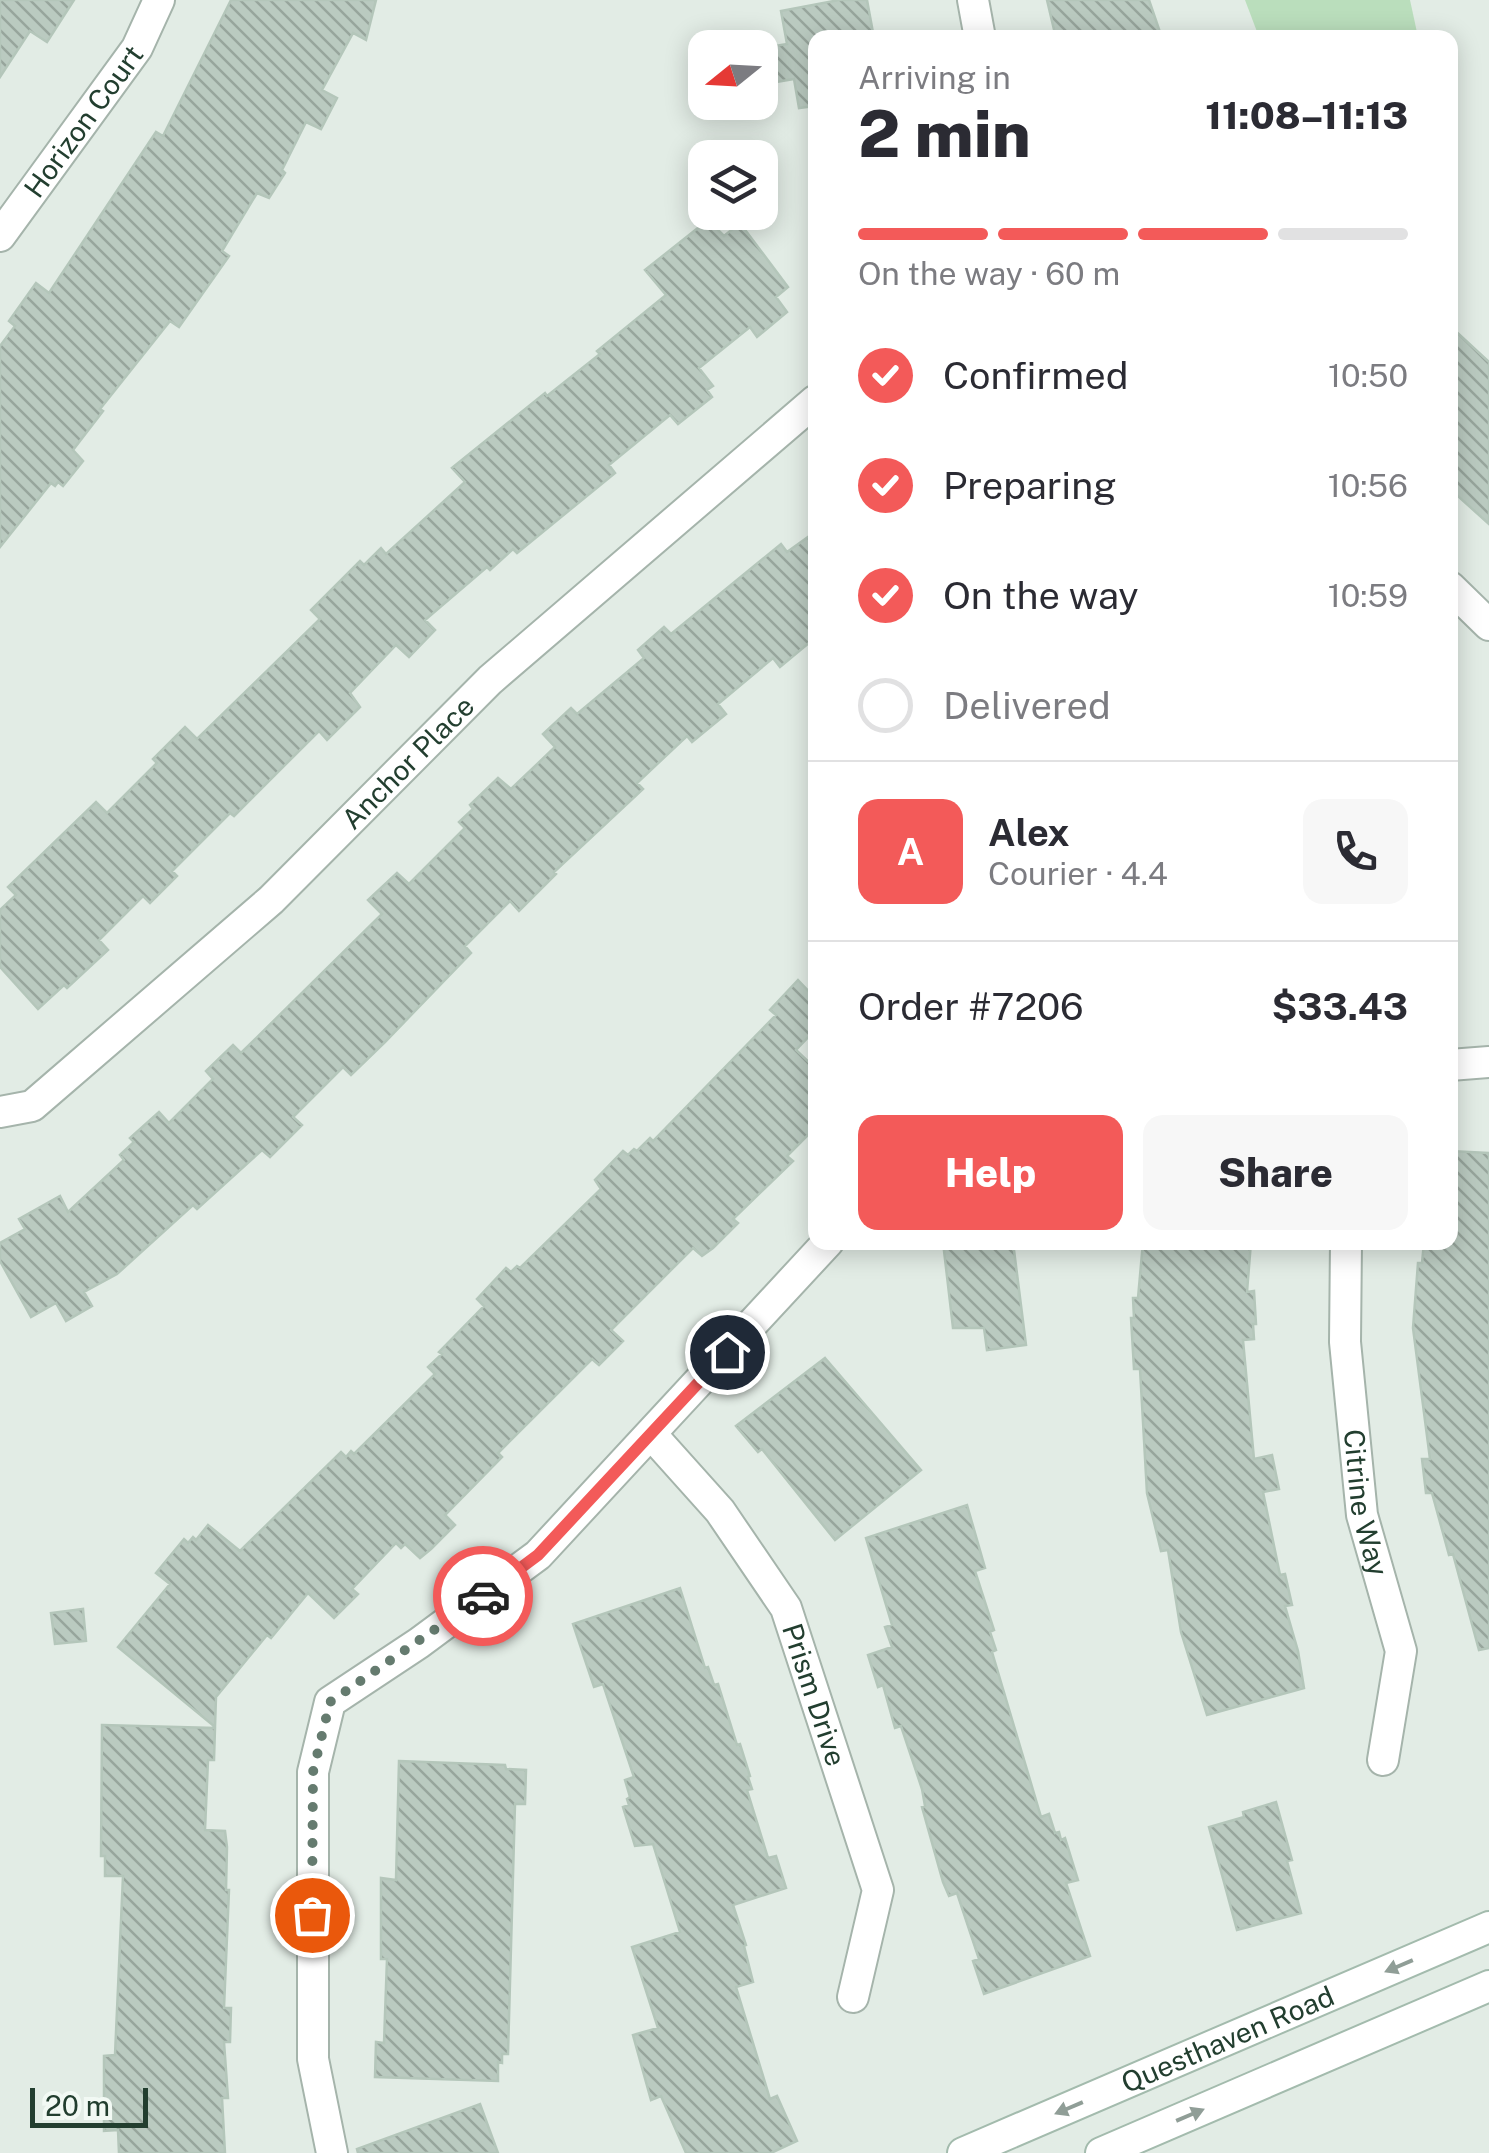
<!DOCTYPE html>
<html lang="en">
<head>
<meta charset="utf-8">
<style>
  body { margin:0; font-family:"Public Sans",sans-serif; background:#f7f7f7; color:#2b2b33; height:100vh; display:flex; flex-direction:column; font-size:38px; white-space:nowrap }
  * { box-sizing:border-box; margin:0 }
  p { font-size:32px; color:#7c7c81 }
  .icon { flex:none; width:55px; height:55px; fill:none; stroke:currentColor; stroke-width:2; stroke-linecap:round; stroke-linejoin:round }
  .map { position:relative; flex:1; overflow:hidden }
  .sheet { position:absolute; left:808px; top:30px; width:650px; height:1220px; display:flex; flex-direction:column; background:#fff; border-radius:20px; box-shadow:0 5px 25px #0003 }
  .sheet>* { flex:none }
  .needle { width:65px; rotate:252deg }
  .controls { position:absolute; left:688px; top:30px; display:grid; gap:20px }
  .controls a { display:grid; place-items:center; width:90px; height:90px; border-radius:20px; background:#fff; box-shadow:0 5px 25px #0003; font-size:50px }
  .scale { position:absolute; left:30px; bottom:25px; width:118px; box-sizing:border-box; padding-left:10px; border:5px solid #223e2f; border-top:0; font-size:28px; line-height:35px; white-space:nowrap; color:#223e2f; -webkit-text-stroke:8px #f2f9f4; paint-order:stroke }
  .pin { position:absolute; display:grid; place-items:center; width:85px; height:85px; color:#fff; margin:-42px; border:5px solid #fff; border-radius:50%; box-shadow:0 2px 10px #0007 }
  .courier { position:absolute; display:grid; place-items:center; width:100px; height:100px; margin:-50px; border:8px solid #f35a59; border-radius:50%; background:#fff; color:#222; box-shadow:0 2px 12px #0007 }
  .summary em { font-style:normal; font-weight:800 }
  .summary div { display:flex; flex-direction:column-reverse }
  .summary { display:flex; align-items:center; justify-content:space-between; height:170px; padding:0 50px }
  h1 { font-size:65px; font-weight:800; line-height:75px }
  .bar { display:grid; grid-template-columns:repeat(4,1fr); gap:15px 10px; align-content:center; height:120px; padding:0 50px }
  .bar i { height:12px; border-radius:8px; background:#e1e1e2 }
  .bar .current { background:#f35a59 }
  .bar p { grid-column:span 4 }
  .line { display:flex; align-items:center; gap:25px; padding:0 50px; border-top:2px solid #e1e1e2 }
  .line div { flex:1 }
  .round { display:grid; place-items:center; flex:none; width:105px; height:105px; border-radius:20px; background:#f7f7f7 }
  ol { padding:0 50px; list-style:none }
  li { display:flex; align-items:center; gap:30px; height:110px }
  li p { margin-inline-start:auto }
  li .icon { padding:10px; border-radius:50%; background:#f35a59; color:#fff; stroke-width:4 }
  li:last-child { color:#7c7c81 }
  li i { width:55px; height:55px; border:5px solid #e1e1e2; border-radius:50% }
  .cta { display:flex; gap:20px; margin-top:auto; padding:20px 50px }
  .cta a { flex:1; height:115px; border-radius:20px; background:#f35a59; color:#fff; font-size:40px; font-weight:800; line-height:115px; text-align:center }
  .cta a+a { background:#f7f7f7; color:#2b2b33 }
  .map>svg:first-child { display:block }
  .green { fill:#badebc }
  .building { fill:url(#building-back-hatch); stroke:#b4c6ba; stroke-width:2.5 }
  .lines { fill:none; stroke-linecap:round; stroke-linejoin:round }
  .street-casing { stroke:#a5b4ab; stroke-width:34 }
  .secondary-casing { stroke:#a3bbad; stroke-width:34 }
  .street { stroke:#fff; stroke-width:30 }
  .secondary { stroke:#fff; stroke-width:30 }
  .oneway { fill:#909e97 }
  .done { stroke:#657b6f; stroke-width:10; stroke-dasharray:0 18 }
  .route { stroke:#f35a59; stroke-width:12 }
  .labels { text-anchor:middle; stroke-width:9; stroke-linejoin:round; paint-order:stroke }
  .street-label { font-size:28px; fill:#223e2f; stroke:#f2f9f4 }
</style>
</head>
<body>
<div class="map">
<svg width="1489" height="2153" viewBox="0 0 1489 2153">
  <defs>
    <pattern id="building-back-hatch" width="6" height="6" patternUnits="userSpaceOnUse" patternTransform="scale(2.5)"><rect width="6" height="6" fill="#bacac0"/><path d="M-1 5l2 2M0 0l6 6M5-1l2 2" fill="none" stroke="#97a59c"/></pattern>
  </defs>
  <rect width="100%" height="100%" fill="#e2ece5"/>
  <!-- green -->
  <path class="green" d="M1245,0H1410L1418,37H1259Z"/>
  <!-- building -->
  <path class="building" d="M0,0H74L47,42L30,31L0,77Z
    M231,0H376L366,40L353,33L322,90L337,98L321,129L306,122L282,170L285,173L269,198L257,193L222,251L229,256L198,300L179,327L170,321L100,409L103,411L73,450L83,461L63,486L58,482L55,486L51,483L0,547V346L15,326L9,321L36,283L49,293L156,132L163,136Z
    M839,0H867L874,38H815V106L799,108L794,79L770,83L763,48L787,44L781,11Z
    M1047,0H1149L1162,38H1056Z
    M708,220L724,236L740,223L788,287L776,297L787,312L757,337L750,327L699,368L713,386L707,390L712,397L678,424L670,415L609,465L615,473L517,553L513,549L490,570L487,567L425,620L435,630L409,657L396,645L350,693L360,707L327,740L319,731L234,816L230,813L172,871L177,876L150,903L143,896L99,940L108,950L67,988L64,985L38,1009L0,967V910L16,895L8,887L96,802L107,813L157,763L153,759L185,727L197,739L320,619L311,610L360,561L364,565L381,548L386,554L465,482L452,468L545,393L547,396L600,354L597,351L666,295L645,270Z
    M1450,326L1489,362V524L1450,489Z
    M815,532V638L780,667L773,658L718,704L726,714L692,742L687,736L637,783L643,789L554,872L556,874L519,911L510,901L465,946L471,953L385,1042L351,1075L343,1067L293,1117L302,1125L270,1157L262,1150L197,1209L193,1205L117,1274L84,1292L92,1306L66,1321L56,1303L31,1317L0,1261V1243L25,1229L19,1219L60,1196L68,1212L124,1160L120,1155L134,1142L130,1138L159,1112L169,1123L213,1079L206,1071L233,1045L241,1053L382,914L368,900L397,873L409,884L465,828L459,822L473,809L470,805L498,778L511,789L555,747L543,734L571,708L577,714L644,658L638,650L664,627L671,634L781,544L787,552Z
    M798,980L815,998V1030L796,1050L815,1068V1128L787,1156L793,1161L733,1219L738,1223L713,1248L702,1256L693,1248L611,1330L623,1341L599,1365L592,1359L498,1453L502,1457L445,1515L455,1525L431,1549L420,1558L405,1544L401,1548L396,1543L352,1589L358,1594L334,1618L308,1593L271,1638L267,1635L216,1697L215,1727L118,1647L170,1584L156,1573L184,1539L188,1543L193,1537L196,1540L208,1525L240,1551L341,1452L346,1457L351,1451L354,1454L435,1374L428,1367L442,1354L439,1352L484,1306L477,1299L506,1268L511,1272L517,1266L520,1268L601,1189L595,1180L623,1151L628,1155L634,1149L637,1151L650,1138L653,1141L776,1015L770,1010Z
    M1450,1151L1489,1153V1648L1479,1650L1453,1554L1449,1555L1432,1493H1426L1422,1459H1430L1413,1328L1418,1263H1422L1424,1242H1450Z
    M943,1242H1013L1026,1345L987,1350L984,1328H953Z
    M1143,1242H1251L1247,1292L1254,1291L1256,1324H1253L1254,1339L1243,1340L1254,1459L1272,1455L1279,1489L1263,1492L1280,1575L1285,1574L1292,1605L1285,1606L1298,1651L1304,1688L1207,1715L1181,1632L1168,1550L1161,1551L1147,1493L1140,1369H1134L1131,1318H1134L1133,1298H1138Z
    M825,1358L921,1470L835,1540L762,1449L758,1452L736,1426Z
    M967,1505L985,1568L975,1571L994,1630L990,1632L996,1650L992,1652L1041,1817L1049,1814L1055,1833L1059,1832L1061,1840L1065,1838L1078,1880L1066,1883L1090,1956L984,1994L973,1961L979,1959L957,1893L949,1896L943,1882L922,1807L925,1806L922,1789L901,1726L895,1728L883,1685L878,1687L868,1655L892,1647L885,1627L892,1625L866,1538Z
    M680,1588L705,1668L708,1667L714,1685L718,1684L737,1745L740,1744L750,1776L748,1777L752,1789L747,1790L768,1858L776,1856L786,1888L733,1905L746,1945L744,1946L753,1982L736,1987L770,2099L777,2096L797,2141L771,2153H686L661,2096L651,2100L633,2035L658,2028L632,1947L680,1932L653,1844L635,1846L623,1807L629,1805L627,1799L630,1797L625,1780L634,1777L603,1684L594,1687L573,1624Z
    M83,1609L86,1641L55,1644L51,1613Z
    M102,1725L215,1728L214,1760H208L205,1830L225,1831L227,1847L226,1890H229L224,2008H231L230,2042H224L228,2098H222L225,2153H119L118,2130L104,2131V2056L115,2055L123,1876H105V1856H101Z
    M399,1761L505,1765L506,1769L526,1770L525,1804H515L508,2054H502V2063L498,2062V2081L375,2077L376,2042L384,2043L387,1959H381V1878L396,1880Z
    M1276,1802L1292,1860L1287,1861L1301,1913L1237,1930L1209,1827L1244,1817L1243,1812Z
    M480,2104L498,2153H358L357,2149Z"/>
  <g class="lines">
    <!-- street casing -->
    <g class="street-casing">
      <g id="street">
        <path d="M973,0L980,38"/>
        <path id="s1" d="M0,236L137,48L159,0"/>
        <path d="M1450,587L1489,625"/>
        <path d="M1450,1065L1489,1062"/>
        <path id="s2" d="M0,1112L32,1106L271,900L490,680L815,401"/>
        <path id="s3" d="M1346,1242L1345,1342L1362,1515L1401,1651L1383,1760"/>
        <path id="s4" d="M651,1434L720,1511L786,1608L878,1890L853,1997"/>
        <path d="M332,2153L313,2059V1772L330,1702L419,1643L538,1555L828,1242"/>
      </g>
    </g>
    <!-- secondary casing -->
    <g class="secondary-casing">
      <g id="secondary">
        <path id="s5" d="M963,2153L1489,1927"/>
        <path d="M1101,2153L1489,1986"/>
      </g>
    </g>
    <!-- street -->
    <use href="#street" class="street"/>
    <!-- secondary -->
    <use href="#secondary" class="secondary"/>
  </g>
  <!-- one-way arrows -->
  <defs><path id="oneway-solid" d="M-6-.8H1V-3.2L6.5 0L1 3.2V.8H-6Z" transform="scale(2.5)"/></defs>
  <g class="oneway">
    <use href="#oneway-solid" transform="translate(1399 1966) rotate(157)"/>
    <use href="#oneway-solid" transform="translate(1069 2108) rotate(157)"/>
    <use href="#oneway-solid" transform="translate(1190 2115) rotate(-23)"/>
  </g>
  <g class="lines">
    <!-- done -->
    <path class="done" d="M312,1915L313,1772L330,1702L483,1596"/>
    <!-- route -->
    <path class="route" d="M483,1596L538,1555L727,1352"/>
  </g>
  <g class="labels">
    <!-- street labels -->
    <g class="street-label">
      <text dy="10" stroke="none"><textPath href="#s1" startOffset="142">Horizon Court</textPath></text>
      <text dy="10" stroke="none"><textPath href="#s2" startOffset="542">Anchor Place</textPath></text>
      <text dy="10" stroke="none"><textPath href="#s3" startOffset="262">Citrine Way</textPath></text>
      <text dy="10" stroke="none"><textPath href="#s4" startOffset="312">Prism Drive</textPath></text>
      <text dy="10" stroke="none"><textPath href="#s5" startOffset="288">Questhaven Road</textPath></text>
    </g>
  </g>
</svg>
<div class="controls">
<a><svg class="needle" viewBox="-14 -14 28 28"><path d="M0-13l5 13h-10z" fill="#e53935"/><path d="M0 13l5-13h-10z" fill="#7c7c81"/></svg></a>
<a><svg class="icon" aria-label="layers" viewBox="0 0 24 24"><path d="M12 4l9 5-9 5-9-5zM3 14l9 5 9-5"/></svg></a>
</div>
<div class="scale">20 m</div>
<div class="pin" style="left:312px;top:1915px;background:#ea580c"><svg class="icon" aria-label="bag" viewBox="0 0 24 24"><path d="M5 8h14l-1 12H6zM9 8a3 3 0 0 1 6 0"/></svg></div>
<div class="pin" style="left:727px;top:1352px;background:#1f2937"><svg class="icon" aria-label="home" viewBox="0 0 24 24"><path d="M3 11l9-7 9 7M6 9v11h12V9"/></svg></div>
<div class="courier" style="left:483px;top:1596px"><svg class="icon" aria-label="car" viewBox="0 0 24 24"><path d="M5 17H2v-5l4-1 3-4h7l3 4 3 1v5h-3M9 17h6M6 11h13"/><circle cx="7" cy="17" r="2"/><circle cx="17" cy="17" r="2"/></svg></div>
<section class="sheet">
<div class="summary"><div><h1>2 min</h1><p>Arriving in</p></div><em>11:08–11:13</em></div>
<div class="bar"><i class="current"></i><i class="current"></i><i class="current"></i><i></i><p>On the way · 60 m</p></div>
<ol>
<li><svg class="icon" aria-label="check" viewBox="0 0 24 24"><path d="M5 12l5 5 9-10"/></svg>Confirmed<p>10:50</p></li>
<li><svg class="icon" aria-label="check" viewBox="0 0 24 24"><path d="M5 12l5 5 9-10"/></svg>Preparing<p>10:56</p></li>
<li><svg class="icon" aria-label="check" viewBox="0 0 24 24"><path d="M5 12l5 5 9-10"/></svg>On the way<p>10:59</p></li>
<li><i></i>Delivered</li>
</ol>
<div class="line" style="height:180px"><b class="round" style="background:#f35a59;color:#fff">A</b><div><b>Alex</b><p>Courier · 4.4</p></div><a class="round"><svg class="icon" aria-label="phone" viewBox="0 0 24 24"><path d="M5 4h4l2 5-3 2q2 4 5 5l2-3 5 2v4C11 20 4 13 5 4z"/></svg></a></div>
<div class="line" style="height:130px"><div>Order #7206</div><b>$33.43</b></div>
<div class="cta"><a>Help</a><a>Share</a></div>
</section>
</div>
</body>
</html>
